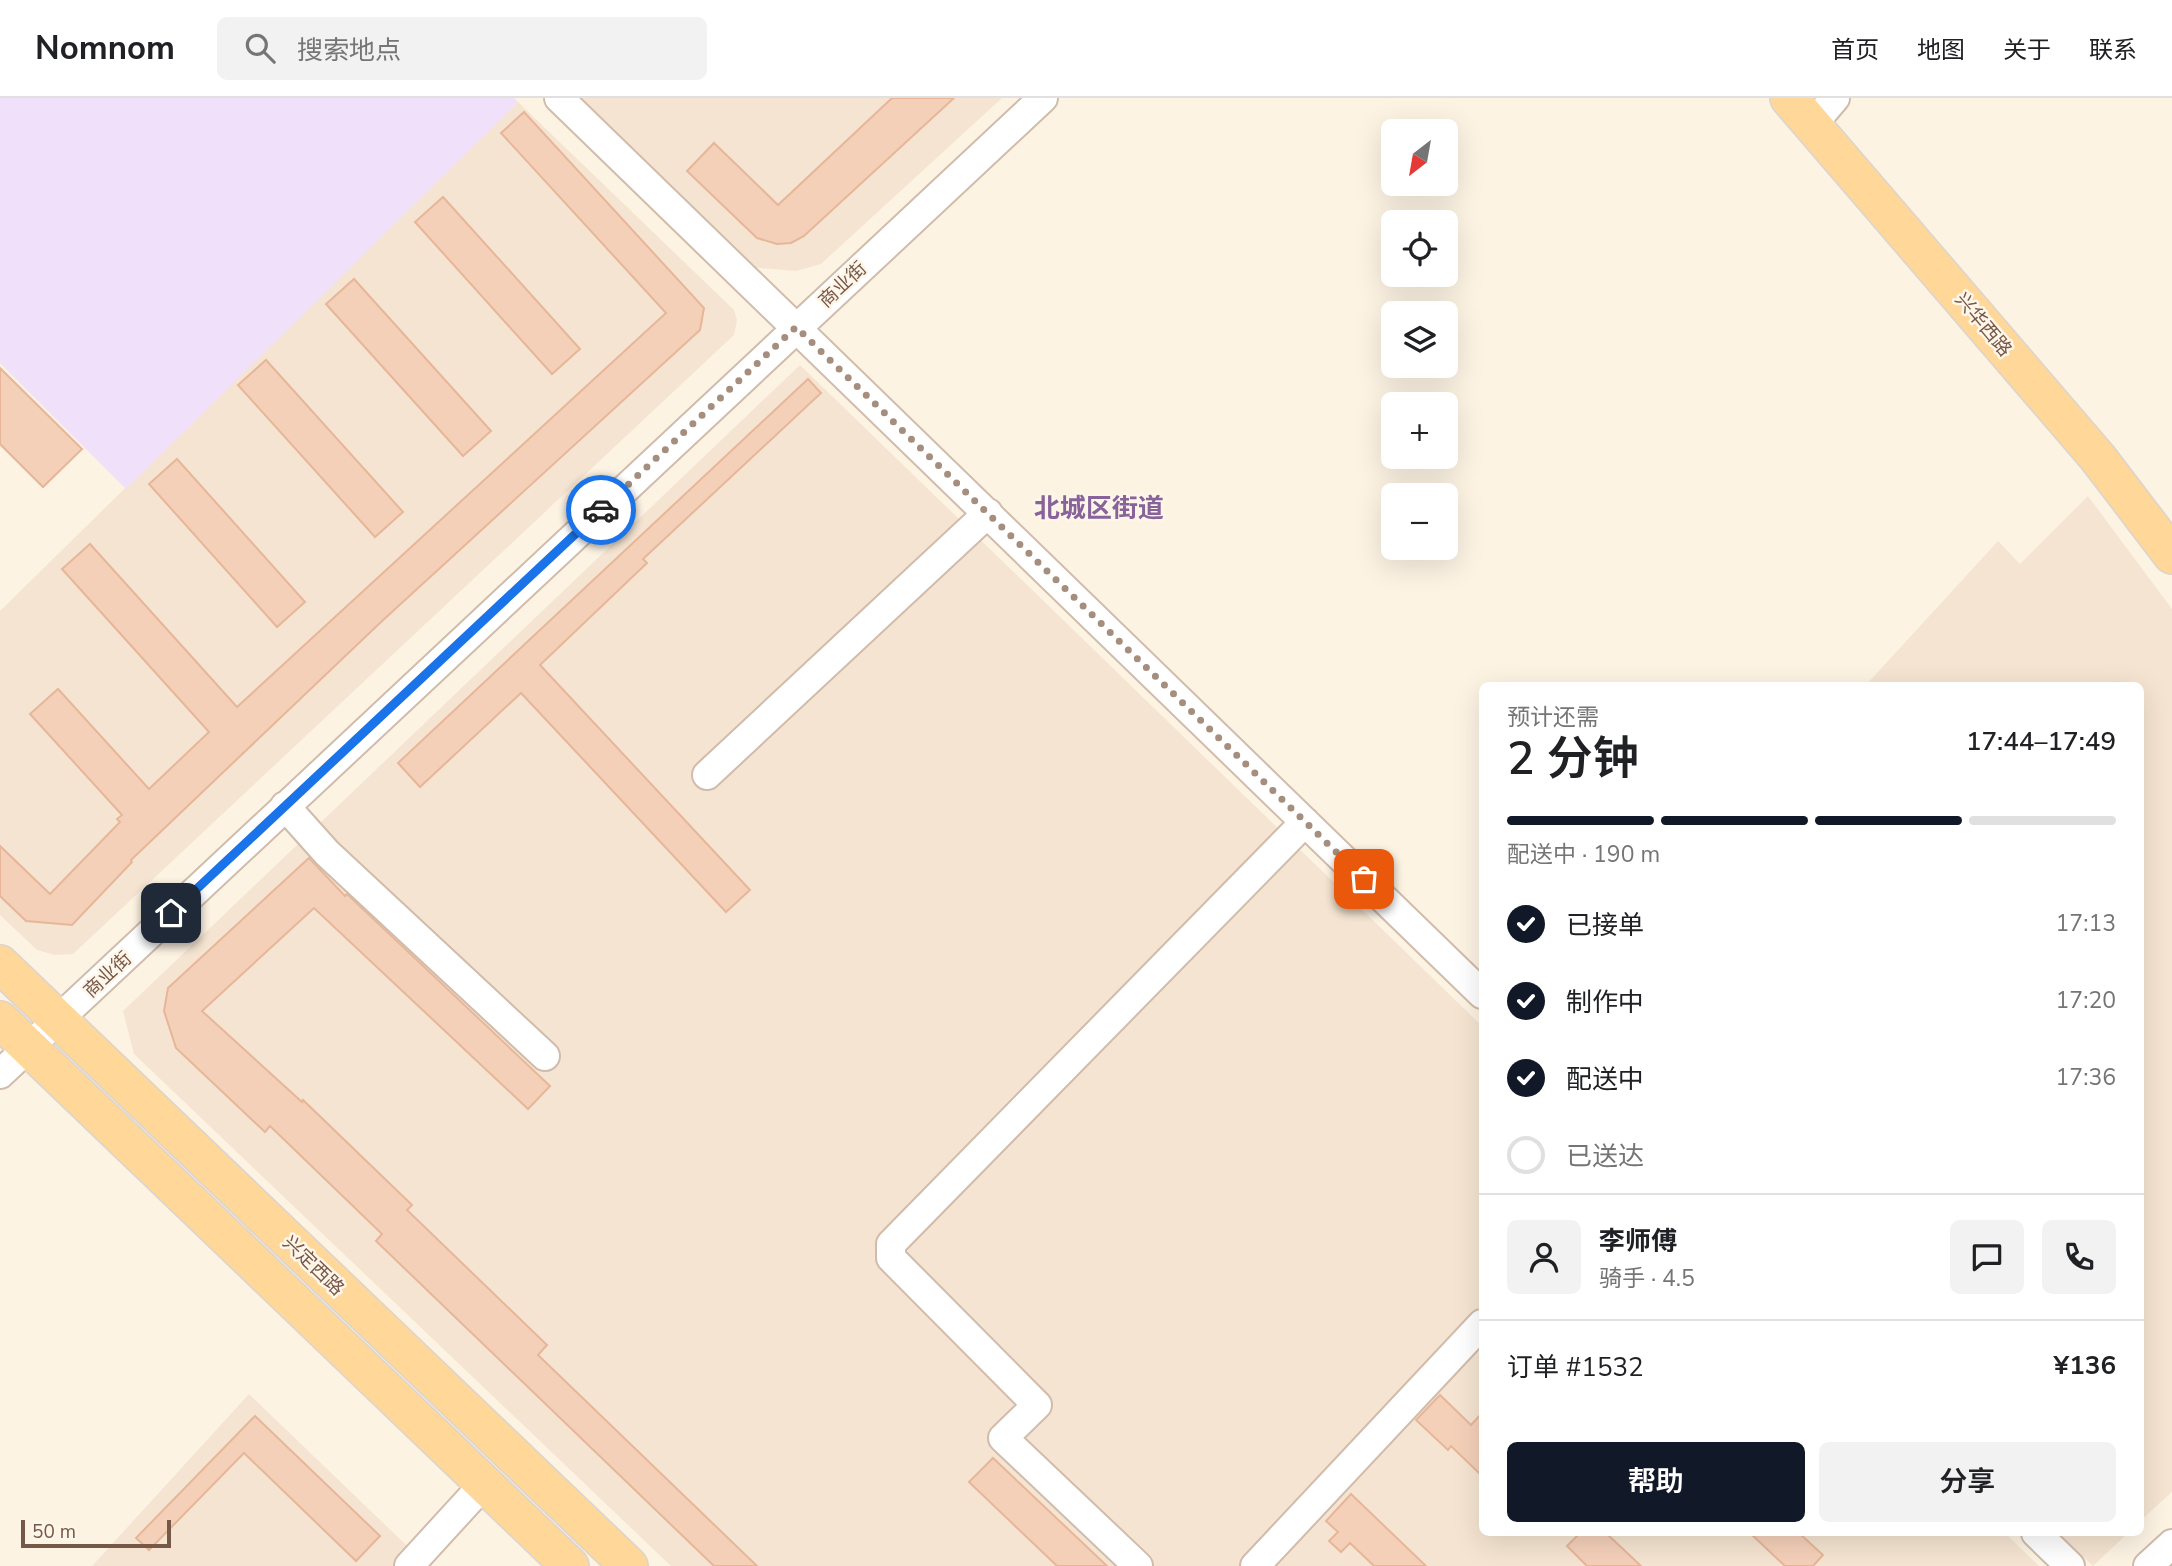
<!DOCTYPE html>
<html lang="zh">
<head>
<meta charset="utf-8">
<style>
  body { margin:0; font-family:"Nunito Sans","Noto Sans SC",sans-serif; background:#f2f2f2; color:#202124; height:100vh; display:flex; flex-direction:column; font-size:26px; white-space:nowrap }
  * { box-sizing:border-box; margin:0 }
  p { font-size:23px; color:#757577 }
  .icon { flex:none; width:38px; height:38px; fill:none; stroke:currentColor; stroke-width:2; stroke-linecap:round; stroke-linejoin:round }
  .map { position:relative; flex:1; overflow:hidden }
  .drawer { position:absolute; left:1479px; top:584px; width:665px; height:854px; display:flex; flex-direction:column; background:#fff; border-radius:10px; box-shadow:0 7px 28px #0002 }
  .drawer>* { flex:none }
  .needle { width:46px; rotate:211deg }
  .tools { position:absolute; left:1381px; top:21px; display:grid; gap:14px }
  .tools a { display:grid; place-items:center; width:77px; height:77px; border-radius:10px; background:#fff; box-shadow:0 7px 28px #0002; font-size:35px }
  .scale { position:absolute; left:21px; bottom:18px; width:150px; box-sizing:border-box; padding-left:7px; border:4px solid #765848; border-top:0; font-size:19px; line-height:24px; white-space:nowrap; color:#765848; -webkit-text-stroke:5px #fff6ea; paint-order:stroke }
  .pin { position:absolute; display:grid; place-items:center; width:60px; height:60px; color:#fff; margin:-30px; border-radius:14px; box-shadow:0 4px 10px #0006 }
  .courier { position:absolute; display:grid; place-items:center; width:70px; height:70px; margin:-35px; border:5px solid #1a73e8; border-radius:50%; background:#fff; color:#222; box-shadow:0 2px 9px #0007 }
  .summary em { font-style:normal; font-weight:600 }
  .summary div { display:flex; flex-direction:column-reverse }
  .summary { display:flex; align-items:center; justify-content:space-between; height:119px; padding:0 28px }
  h1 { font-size:46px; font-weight:600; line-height:52px }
  .bar { display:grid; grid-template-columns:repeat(4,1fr); gap:10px 7px; align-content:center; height:84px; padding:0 28px }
  .bar i { height:9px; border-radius:5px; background:#e0e0e0 }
  .bar .selected { background:#111827 }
  .bar p { grid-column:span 4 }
  .line { display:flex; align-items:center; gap:18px; padding:0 28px; border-top:2px solid #e0e0e0 }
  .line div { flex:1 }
  .round { display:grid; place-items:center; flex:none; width:74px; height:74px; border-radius:10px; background:#f2f2f2 }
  ol { padding:0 28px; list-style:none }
  li { display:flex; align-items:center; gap:21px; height:77px }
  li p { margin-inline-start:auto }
  li .icon { padding:7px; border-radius:50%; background:#111827; color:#fff; stroke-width:4 }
  li:last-child { color:#757577 }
  li i { width:38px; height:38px; border:4px solid #e0e0e0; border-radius:50% }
  .primary-button { display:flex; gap:14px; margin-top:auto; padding:14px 28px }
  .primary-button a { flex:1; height:80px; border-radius:10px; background:#111827; color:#fff; font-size:28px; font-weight:600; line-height:80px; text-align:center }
  .primary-button a+a { background:#f2f2f2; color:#202124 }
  header { display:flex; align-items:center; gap:42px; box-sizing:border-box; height:98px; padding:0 35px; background:#fff; border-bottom:2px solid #e0e0e0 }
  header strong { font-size:33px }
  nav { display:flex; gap:38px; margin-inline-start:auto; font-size:24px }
  .search { width:490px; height:63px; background:#f2f2f2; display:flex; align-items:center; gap:18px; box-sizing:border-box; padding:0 24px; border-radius:10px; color:#757577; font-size:26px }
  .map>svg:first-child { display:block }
  .residential { fill:#f5e4d1 }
  .education { fill:#f0e0f9 }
  .building { fill:#f4d0b9; stroke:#e7b699; stroke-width:2 }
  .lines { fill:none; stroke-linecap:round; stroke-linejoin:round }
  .minor-casing { stroke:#d1bcac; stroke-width:32 }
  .major-casing { stroke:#dbd4cf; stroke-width:40 }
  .minor { stroke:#fff; stroke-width:28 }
  .major { stroke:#fed799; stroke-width:37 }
  .done { stroke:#a58e7e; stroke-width:7; stroke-dasharray:0 12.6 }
  .route { stroke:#1a73e8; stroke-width:9 }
  .labels { text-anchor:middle; stroke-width:5; stroke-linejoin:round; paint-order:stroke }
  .street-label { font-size:19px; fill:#765848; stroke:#fff6ea }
  .district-label { font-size:26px; font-weight:bold; fill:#87639a; stroke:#fff6ea }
</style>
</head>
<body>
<header>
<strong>Nomnom</strong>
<div class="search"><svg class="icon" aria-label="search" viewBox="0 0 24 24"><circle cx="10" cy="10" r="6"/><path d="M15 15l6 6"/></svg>搜索地点</div>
<nav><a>首页</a><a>地图</a><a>关于</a><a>联系</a></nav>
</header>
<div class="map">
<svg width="2172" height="1468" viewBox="0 0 2172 1468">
  <rect width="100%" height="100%" fill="#fdf3e3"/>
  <!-- residential -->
  <path class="residential" d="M577,0H1002L821,166L796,173L748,169Z
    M518,4L734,212L737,222L734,237L73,856L55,857L37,852L0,817V513Z
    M800,267L1482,928V1435H2005L2039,1468H671L134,956L123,913Z
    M2088,398L2172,511V1394L2140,1423V588H1865L1998,443L2020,466Z
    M249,1296L428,1468H92Z
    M2059,1435H2128L2093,1468Z"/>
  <!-- education -->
  <path class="education" d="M0,0H514L518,4L126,391L0,265Z"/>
  <!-- building -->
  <path class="building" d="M892,0H954L804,138L791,145L777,146L757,140L687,73L714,45L778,107Z
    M524,14L704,210L700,232L381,524L131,762L132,764L72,827L26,823L0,798V748L50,796L120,724L117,721L122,717L30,616L58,591L149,691L209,634L62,471L90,446L237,609L666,215L501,35Z
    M443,99L580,251L552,276L415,124Z
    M354,181L491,333L463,358L326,206Z
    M266,262L403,414L375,439L238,287Z
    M0,270L82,351L43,389L0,346Z
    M808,281L821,295L643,461L647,465L540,567L750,792L726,814L521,595L420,689L398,665Z
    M177,361L305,504L277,529L149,386Z
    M309,760L345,798L347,796L550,988L528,1011L314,810L202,913L302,1004L303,1002L412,1107L407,1112L547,1247L538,1257L757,1468H714L376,1143L382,1136L270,1028L265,1034L176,950L164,913L168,890Z
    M1440,1297L1471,1327L1482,1315V1378L1451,1348L1448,1352L1416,1322Z
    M255,1318L380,1438L356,1463L244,1355L149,1452L136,1440Z
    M993,1360L1107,1468H1057L969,1384Z
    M1351,1396L1426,1468H1374L1350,1445L1341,1454L1329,1443L1338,1434L1326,1423Z
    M1580,1435H1606L1641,1468H1587L1567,1448Z
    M1750,1435H1799L1823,1457L1813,1468H1785Z"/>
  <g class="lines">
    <!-- minor casing -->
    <g class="minor-casing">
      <path id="minor" d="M559,0L1482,896
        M1812,27L1835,0
        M707,677L988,415
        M285,708L327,755L545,958
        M0,976L1043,0
        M2036,1435L2070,1468
        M409,1468L484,1386
        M1138,1468L1003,1340L1037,1307L891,1160V1146L1305,724
        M1255,1468L1482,1226
        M2148,1468L2172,1446"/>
    </g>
    <!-- major casing -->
    <g class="major-casing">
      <path id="major" d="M1789,0L2098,360L2172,457
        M0,866L629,1468
        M0,922L570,1468"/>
    </g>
    <!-- minor -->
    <use href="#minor" class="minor"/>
    <!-- major -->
    <use href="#major" class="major"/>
  </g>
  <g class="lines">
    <!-- done -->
    <path class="done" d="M601,412L796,229L1364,781"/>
    <!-- route -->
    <path class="route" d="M171,815L601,412"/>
  </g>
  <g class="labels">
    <!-- street labels -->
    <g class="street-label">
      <text transform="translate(842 186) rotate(-43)" y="7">商业街</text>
      <text transform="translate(1984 226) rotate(50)" y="7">兴华西路</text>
      <text transform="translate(107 876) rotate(-43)" y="7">商业街</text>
      <text transform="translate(314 1167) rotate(44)" y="7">兴定西路</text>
    </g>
    <!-- district labels -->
    <g class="district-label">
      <text x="1099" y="419">北城区街道</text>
    </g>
  </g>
</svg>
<div class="tools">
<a><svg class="needle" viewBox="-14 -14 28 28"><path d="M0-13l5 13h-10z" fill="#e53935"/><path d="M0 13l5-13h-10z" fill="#757577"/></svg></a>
<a><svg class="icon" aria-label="locate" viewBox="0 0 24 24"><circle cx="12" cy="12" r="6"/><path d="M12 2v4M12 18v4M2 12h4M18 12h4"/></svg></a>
<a><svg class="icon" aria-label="layers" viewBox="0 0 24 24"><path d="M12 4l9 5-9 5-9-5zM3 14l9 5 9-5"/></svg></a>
<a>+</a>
<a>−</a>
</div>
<div class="scale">50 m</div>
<div class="pin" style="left:1364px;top:781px;background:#ea580c"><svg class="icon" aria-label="bag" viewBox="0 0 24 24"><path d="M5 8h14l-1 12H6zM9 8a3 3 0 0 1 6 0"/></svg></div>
<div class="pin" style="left:171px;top:815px;background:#1f2937"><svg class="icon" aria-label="home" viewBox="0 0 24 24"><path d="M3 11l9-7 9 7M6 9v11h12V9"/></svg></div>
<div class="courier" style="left:601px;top:412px"><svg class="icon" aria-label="car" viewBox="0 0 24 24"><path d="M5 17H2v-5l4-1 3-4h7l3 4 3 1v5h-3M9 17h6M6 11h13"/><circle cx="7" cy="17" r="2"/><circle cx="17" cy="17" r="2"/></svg></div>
<section class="drawer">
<div class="summary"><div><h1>2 分钟</h1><p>预计还需</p></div><em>17:44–17:49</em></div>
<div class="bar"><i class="selected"></i><i class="selected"></i><i class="selected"></i><i></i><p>配送中 · 190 m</p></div>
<ol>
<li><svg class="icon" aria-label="check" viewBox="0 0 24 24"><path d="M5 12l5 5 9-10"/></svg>已接单<p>17:13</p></li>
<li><svg class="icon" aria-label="check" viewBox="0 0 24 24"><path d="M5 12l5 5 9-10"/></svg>制作中<p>17:20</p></li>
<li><svg class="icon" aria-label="check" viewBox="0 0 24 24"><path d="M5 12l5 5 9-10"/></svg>配送中<p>17:36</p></li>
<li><i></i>已送达</li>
</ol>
<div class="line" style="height:126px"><a class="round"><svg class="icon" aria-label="person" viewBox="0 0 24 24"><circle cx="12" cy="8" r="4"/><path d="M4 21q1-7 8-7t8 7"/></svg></a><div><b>李师傅</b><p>骑手 · 4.5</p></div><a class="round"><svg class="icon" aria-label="chat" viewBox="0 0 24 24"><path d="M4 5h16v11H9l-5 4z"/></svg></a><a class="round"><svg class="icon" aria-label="phone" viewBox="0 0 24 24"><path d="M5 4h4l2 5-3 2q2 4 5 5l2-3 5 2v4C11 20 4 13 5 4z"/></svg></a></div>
<div class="line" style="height:91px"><div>订单 #1532</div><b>¥136</b></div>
<div class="primary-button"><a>帮助</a><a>分享</a></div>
</section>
</div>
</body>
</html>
